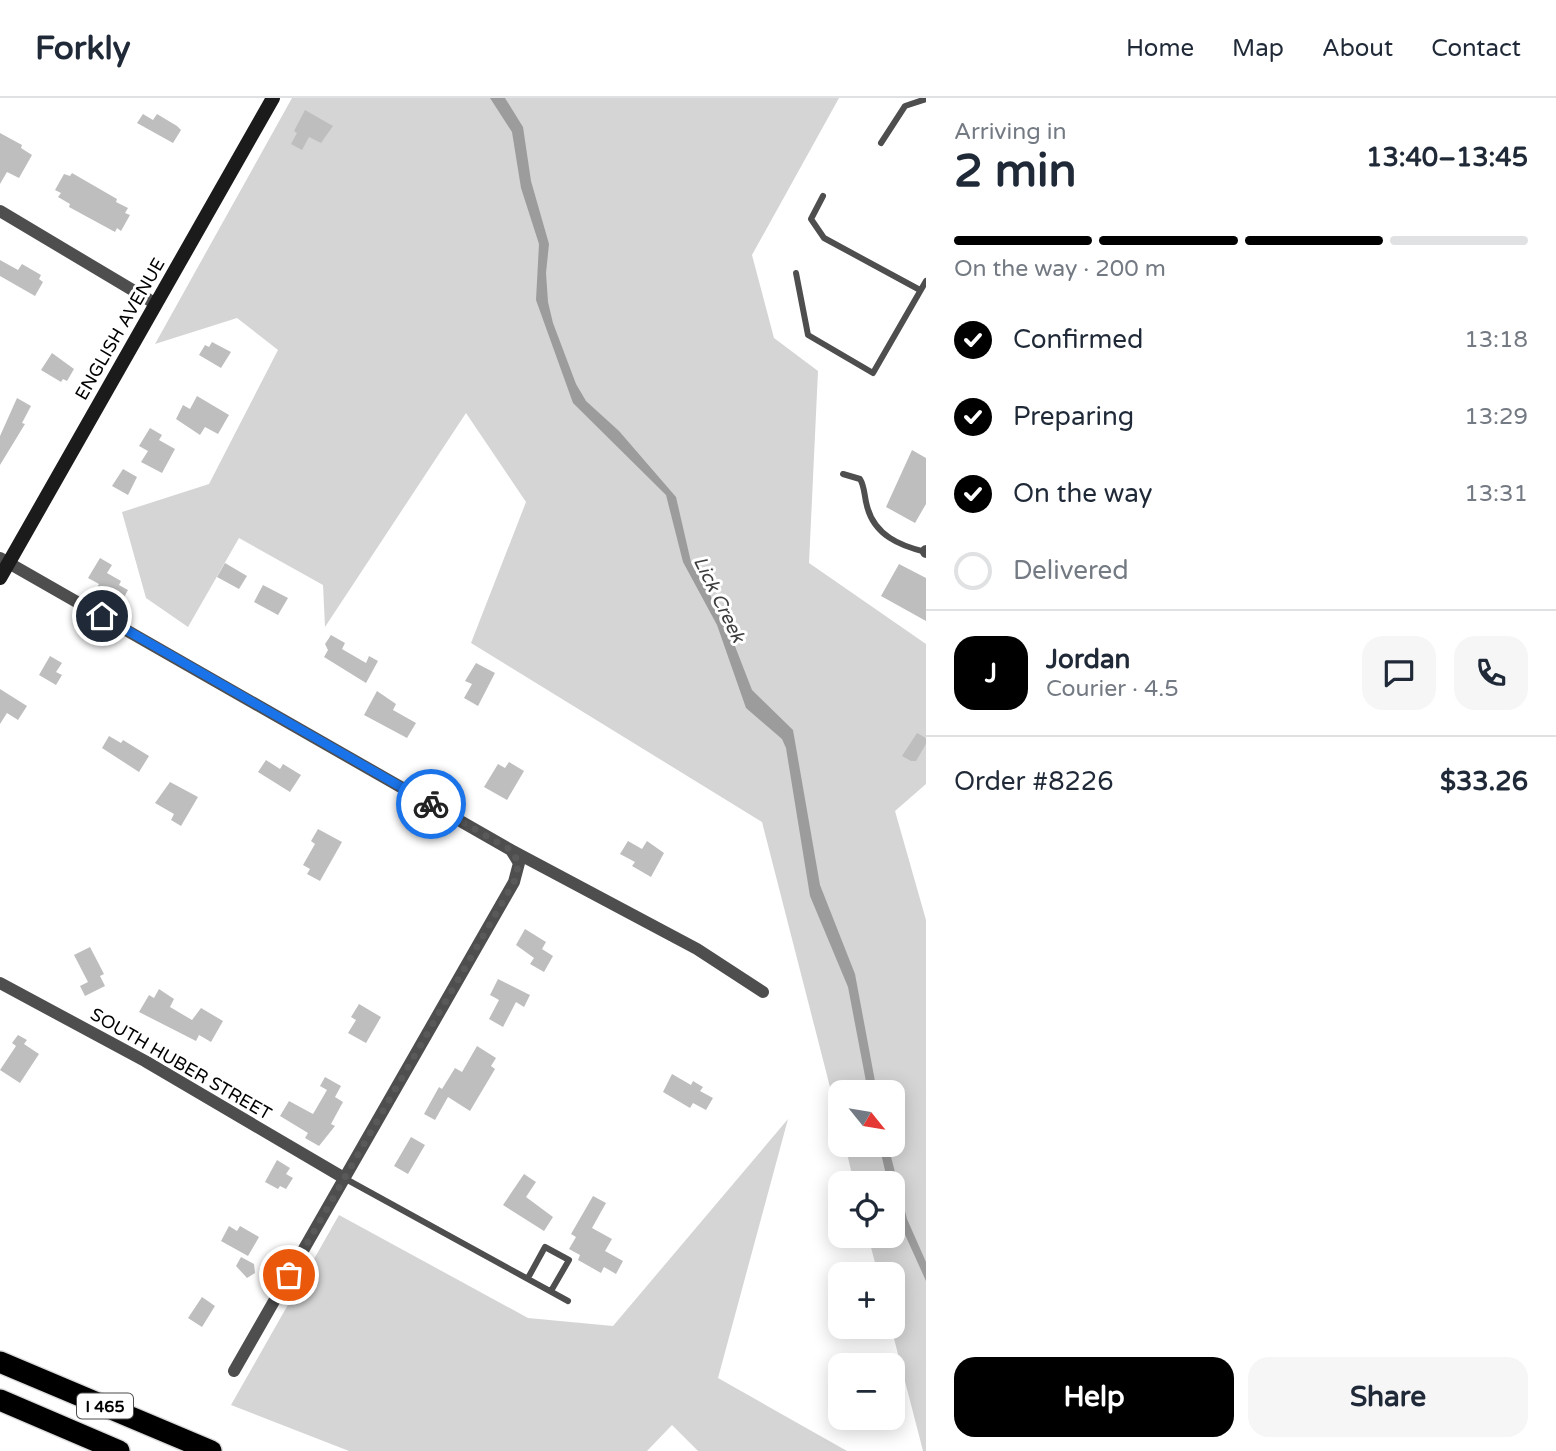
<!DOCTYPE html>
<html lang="en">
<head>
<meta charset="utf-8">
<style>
  body { margin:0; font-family:"Varela Round",sans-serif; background:#f6f6f7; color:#1f2937; height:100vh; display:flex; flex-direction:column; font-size:26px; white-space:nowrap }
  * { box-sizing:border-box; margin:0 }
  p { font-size:23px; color:#747a83 }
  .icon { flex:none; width:38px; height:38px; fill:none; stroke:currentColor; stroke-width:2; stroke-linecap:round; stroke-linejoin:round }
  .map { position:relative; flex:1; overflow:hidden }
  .side { display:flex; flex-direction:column; background:#fff; width:630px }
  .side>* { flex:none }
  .needle { width:46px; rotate:120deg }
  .tools { position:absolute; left:828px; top:982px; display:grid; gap:14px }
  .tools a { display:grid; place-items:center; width:77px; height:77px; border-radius:14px; background:#fff; box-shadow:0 4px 18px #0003; font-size:35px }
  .pin { position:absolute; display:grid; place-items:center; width:60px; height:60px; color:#fff; margin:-30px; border:4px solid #fff; border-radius:50%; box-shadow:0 2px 7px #0007 }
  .courier { position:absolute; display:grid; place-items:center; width:70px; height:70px; margin:-35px; border:5px solid #1a73e8; border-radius:50%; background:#fff; color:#222; box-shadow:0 2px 9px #0007 }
  .overview em { font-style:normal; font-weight:700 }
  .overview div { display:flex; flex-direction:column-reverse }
  .overview { display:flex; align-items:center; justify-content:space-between; height:119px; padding:0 28px }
  h1 { font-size:46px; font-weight:700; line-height:52px }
  .bar { display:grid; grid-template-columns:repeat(4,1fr); gap:10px 7px; align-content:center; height:84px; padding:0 28px }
  .bar i { height:9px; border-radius:5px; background:#e0e1e3 }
  .bar .current { background:#000 }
  .bar p { grid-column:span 4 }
  .line { display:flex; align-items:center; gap:18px; padding:0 28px; border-top:2px solid #e0e1e3 }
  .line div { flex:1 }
  .round { display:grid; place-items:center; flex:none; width:74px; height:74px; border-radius:21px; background:#f6f6f7 }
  ol { padding:0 28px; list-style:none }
  li { display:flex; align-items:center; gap:21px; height:77px }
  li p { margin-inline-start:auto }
  li .icon { padding:7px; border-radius:50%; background:#000; color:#fff; stroke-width:4 }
  li:last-child { color:#747a83 }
  li i { width:38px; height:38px; border:4px solid #e0e1e3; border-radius:50% }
  .action { display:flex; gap:14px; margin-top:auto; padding:14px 28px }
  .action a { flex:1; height:80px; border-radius:21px; background:#000; color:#fff; font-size:28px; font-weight:700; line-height:80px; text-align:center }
  .action a+a { background:#f6f6f7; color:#1f2937 }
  header { display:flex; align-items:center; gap:42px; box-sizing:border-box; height:98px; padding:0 35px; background:#fff; border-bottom:2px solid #e0e1e3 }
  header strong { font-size:33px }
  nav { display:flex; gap:38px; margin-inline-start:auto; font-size:24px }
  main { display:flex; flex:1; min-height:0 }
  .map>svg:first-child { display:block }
  .green { fill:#d5d5d5 }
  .water { fill:#9c9c9c }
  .building { fill:#bebebe }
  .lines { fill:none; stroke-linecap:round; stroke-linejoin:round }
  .highway-casing { stroke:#dbdbdb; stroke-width:24 }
  .lane { stroke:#4e4e4e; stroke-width:6 }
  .street { stroke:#4e4e4e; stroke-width:12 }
  .secondary { stroke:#1b1b1b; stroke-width:14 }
  .highway { stroke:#000; stroke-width:21 }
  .done { stroke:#595959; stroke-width:7; stroke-dasharray:0 12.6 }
  .route { stroke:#1a73e8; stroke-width:9 }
  .labels { text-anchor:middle; stroke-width:6; stroke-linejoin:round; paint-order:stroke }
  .shield { fill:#fff; stroke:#4c4c4c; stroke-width:2 }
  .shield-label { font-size:16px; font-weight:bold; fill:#000 }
  .street-label { font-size:18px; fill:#000; stroke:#fff }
  .water-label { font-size:19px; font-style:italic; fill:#3d3d3d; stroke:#fff }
</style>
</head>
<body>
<header>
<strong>Forkly</strong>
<nav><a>Home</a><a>Map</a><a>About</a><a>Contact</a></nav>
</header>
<main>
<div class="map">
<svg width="926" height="1353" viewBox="0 0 926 1353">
  <rect width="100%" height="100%" fill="#fff"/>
  <!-- green -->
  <path class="green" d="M292,0H839L752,157L774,240L818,273L809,465L926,546V686L895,713L926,822V1353H923L891,1229L892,1176H878L868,1138H892V1085H854L845,1047L892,1046V994H840V1028L762,724L471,545L526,404L466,315L325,529L323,487L239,440L188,529L146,500L122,414L209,386L278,252L237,220L155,246Z
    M788,1021L718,1280L847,1353H698L672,1327L647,1353H349L231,1307L339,1117L528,1220L613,1228Z"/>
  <!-- water -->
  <path class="water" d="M490,0H505L523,29L531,83L549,146L546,175L548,204L553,225L576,286L586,303L619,333L676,399L691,464L726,525L752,592L793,632L820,787L855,876L877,994H868L848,889L810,798L786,650L782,641L746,610L717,527L683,464L666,397L573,305L536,202L539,146L521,90L512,34Z
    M879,1047H888L907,1121L926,1164V1183L893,1110L892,1085H888Z"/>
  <!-- building -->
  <path class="building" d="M305,12L333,28L321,45L309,39L302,52L291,46L297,35L294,33Z
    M143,16L153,22L157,16L177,28L181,32L173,45L137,25Z
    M0,35L22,47L21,50L32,57L19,80L7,74L0,86Z
    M72,75L117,101L116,104L128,110L125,115L130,117L121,133L117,130L115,134L69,109L70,106L58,99L61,95L55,92L64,76L70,78Z
    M0,162L18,172L22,166L41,177L39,181L43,184L35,198L0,178Z
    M212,244L231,254L221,270L199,257L205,247L209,249Z
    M52,255L74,271L67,283L63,281L61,284L41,272Z
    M197,298L229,317L218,336L205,329L200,337L176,321L183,307L190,311Z
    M17,300L31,308L22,325L25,326L0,367V338Z
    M150,330L162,337L159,342L175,351L162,375L141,364L148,353L139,348Z
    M912,352L926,360V406L915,425L886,409Z
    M123,371L137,379L128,397L112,388Z
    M100,460L112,467L107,475L121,483L119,487L128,492L122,503L96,491L99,486L88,480Z
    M225,465L247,478L239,491L217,479Z
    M899,466L926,480V523L881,498Z
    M263,487L288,500L278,517L254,504Z
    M331,537L345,545L342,551L366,565L369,558L378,563L366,585L324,559L328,552L325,546Z
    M50,558L62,565L56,574L62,577L56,587L39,577Z
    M476,565L495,575L478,608L464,600L472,586L465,583Z
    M0,591L27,608L18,622L7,615L0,626Z
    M377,593L396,606L393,612L416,625L407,640L364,617Z
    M917,635L926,640V646L916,663H911L902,658Z
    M109,638L121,645L123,642L149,658L139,674L102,650Z
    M266,662L280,671L283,666L301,677L290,694L258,674Z
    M509,664L524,673L507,702L484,689L498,666L505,670Z
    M170,684L198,699L181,728L171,722L174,716L155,705Z
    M318,731L342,744L320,783L307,776L310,771L303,767L315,746L311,743Z
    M628,743L642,751L647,743L664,755L651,779L632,768L635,764L620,756Z
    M525,831L546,844L542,851L553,858L544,874L530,866L534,860L516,847Z
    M90,849L104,876L100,878L105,888L85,898L80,888L88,884L74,857Z
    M498,881L530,897L524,909L516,904L503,929L489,921L499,902L490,897Z
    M159,891L174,901L170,909L192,922L201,910L223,923L211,944L199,937L196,943L139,914L149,897L154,900Z
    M359,906L381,919L366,945L348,935L356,922L351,919Z
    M18,937L27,942L24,946L39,956L20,985L0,972L16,948L12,945Z
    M477,948L496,960L491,968L495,971L470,1013L448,999L435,1022L424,1016L439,989L442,991L455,970L462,974Z
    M672,976L691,987L693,983L703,989L700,993L713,1000L706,1012L693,1005L690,1010L663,994Z
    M325,979L341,988L335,999L343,1004L331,1026L335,1028L319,1048L305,1040L308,1035L280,1018L289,1003L313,1016L327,992L320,988Z
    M411,1039L425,1047L408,1076L394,1068Z
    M277,1062L290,1070L286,1076L293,1080L286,1091L280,1088L278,1091L265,1084Z
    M524,1076L536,1084L526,1099L553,1119L544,1133L503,1107Z
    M593,1098L606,1105L592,1130L612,1141L605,1153L623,1163L616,1176L604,1169L601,1175L578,1162L580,1157L569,1151L576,1139L571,1136Z
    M229,1128L237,1133L240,1128L259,1139L248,1158L221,1143Z
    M241,1159L254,1166L255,1175L247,1180L236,1168Z
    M202,1199L215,1208L202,1229L188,1220Z"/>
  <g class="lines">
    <!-- highway casing -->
    <g class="highway-casing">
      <path id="highway" d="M0,1264L211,1353
        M0,1302L119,1353"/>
    </g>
    <!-- lane -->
    <path class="lane" d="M881,45L905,8L926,1
      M823,98L811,121L824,140L920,192
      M796,175L808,237L873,275L926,183
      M843,376L860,381C865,389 864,398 867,408C874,437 900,448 926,454
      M344,1080L568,1203
      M528,1180L545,1149L569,1162L551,1193"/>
    <!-- street -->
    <path class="street" d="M0,113L156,206
      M926,453V454
      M0,460L511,752L519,765L514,784L234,1273
      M511,752L697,851L763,894
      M0,885L145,963L344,1080"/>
    <!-- secondary -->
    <path class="secondary" d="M0,480L273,0"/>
    <!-- highway -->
    <use href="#highway" class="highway"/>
  </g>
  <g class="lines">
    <!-- done -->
    <path class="done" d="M289,1177L514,784L519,765L511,752L431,706"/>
    <!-- route -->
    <path class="route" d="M102,518L431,706"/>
  </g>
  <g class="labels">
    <!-- shield labels -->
    <rect class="shield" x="77" y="1295.5" width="56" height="25" rx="5"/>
    <g class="shield-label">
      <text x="105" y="1314">I 465</text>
    </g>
    <!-- street labels -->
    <g class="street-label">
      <text transform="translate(120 231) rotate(-60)" y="6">ENGLISH AVENUE</text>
      <text transform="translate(181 966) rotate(30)" y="6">SOUTH HUBER STREET</text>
    </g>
    <!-- water labels -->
    <g class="water-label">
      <text transform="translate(720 501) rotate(64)" y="7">Lick Creek</text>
    </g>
  </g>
</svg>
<div class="tools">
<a><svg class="needle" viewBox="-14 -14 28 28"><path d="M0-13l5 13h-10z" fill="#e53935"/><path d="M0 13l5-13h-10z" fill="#747a83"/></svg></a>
<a><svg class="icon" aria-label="locate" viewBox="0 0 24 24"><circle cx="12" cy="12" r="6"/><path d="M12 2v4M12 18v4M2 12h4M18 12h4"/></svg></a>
<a>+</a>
<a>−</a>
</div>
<div class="pin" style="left:289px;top:1177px;background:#ea580c"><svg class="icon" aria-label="bag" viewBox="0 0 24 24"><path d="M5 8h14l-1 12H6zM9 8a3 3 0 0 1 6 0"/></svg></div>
<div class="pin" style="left:102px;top:518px;background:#1f2937"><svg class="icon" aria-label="home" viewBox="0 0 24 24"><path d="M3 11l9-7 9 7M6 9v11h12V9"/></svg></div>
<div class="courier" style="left:431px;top:706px"><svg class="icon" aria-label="bike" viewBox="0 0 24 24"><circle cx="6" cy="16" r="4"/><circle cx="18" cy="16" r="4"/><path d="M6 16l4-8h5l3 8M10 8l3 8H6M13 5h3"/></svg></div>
</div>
<section class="side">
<div class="overview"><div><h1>2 min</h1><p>Arriving in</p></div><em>13:40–13:45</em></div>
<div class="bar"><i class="current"></i><i class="current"></i><i class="current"></i><i></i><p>On the way · 200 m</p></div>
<ol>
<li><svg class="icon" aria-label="check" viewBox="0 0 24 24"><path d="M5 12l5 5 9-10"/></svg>Confirmed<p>13:18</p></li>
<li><svg class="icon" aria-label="check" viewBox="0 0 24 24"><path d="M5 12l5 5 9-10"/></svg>Preparing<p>13:29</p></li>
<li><svg class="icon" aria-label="check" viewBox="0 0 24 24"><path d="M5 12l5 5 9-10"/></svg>On the way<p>13:31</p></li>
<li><i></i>Delivered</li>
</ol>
<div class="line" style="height:126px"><b class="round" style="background:#000;color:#fff">J</b><div><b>Jordan</b><p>Courier · 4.5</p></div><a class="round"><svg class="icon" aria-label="chat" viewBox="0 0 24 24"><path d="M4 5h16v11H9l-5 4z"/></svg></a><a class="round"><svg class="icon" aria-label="phone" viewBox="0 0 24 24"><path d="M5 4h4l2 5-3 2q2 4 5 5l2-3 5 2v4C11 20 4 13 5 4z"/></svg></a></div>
<div class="line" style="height:91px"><div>Order #8226</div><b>$33.26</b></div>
<div class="action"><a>Help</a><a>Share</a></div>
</section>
</main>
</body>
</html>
